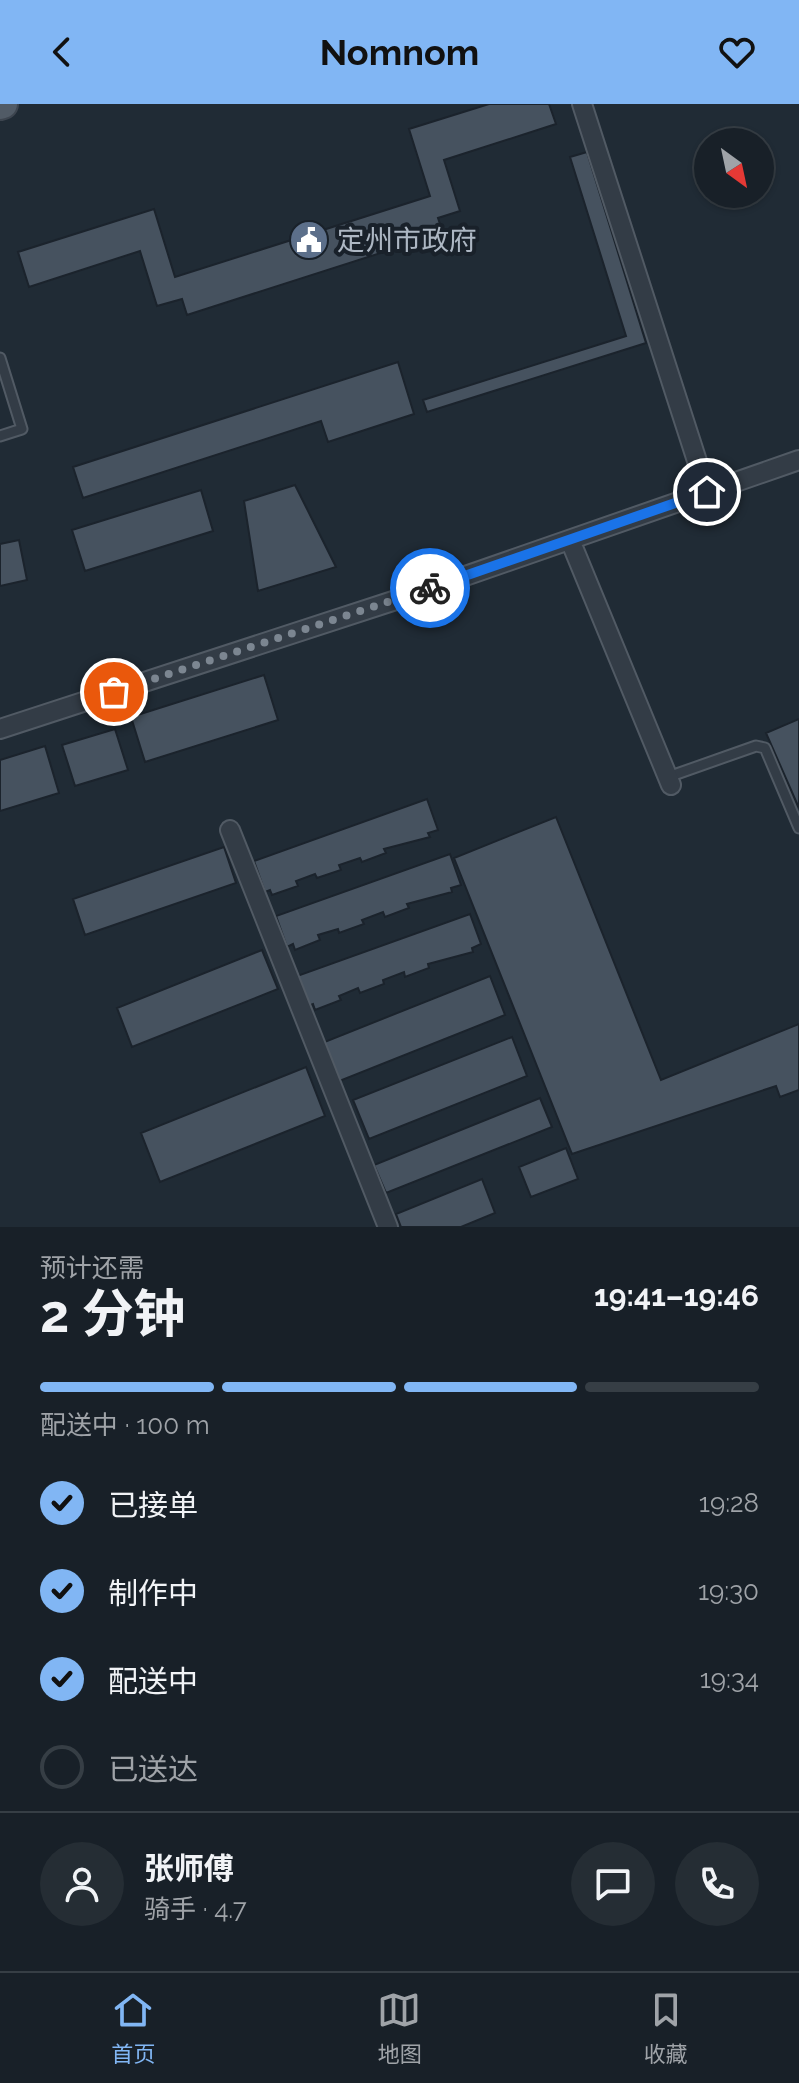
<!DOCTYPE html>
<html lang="zh">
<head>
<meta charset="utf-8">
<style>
  body { margin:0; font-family:Raleway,"Noto Sans SC",sans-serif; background:#252d34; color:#f1f3f6; height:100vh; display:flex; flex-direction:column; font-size:30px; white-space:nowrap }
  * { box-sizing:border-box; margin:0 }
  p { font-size:26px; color:#9fa3a8 }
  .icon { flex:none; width:44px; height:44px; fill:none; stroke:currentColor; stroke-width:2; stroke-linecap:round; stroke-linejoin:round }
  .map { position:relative; height:1123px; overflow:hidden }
  .sheet { display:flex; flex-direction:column; background:#182028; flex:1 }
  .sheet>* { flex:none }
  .needle { width:52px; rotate:147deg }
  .buttons { position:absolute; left:694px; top:24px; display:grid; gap:16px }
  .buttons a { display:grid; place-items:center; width:80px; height:80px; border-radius:50%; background:#182028; box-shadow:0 2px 6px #0004,0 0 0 2px #363e45; font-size:40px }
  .pin { position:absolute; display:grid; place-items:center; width:68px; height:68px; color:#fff; margin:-34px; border:4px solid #fff; border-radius:50%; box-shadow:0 2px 8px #0007 }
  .courier { position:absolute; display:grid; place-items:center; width:80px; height:80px; margin:-40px; border:6px solid #1a73e8; border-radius:50%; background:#fff; color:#222; box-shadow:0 2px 10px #0007 }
  .headline em { font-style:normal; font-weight:700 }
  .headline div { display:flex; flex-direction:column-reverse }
  .headline { display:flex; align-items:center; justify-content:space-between; height:136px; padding:0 40px }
  h1 { font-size:52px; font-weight:700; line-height:60px }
  .bar { display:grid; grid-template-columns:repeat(4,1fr); gap:12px 8px; align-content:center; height:96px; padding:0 40px }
  .bar i { height:10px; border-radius:6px; background:#363e45 }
  .bar .current { background:#81b6f4 }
  .bar p { grid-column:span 4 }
  .line { display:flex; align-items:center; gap:20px; padding:0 40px; border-top:2px solid #363e45 }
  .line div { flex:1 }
  .round { display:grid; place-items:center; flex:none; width:84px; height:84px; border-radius:42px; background:#252d34 }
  ol { padding:0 40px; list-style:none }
  li { display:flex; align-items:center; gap:24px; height:88px }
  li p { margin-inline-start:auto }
  li .icon { padding:8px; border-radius:50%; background:#81b6f4; color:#111; stroke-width:4 }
  li:last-child { color:#9fa3a8 }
  li i { width:44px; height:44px; border:4px solid #363e45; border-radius:50% }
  header { display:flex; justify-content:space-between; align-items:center; height:104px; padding:0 40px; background:#81b6f4; color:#111; font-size:36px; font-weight:700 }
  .tabs { display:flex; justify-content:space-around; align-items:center; height:112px; border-top:2px solid #363e45; background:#182028; font-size:22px; color:#9fa3a8 }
  .tabs a { display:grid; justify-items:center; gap:4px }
  .tabs .current { color:#81b6f4 }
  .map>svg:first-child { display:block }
  .building { fill:#46525f; stroke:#1b232c; stroke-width:2 }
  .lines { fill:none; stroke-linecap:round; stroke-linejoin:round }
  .service-casing { stroke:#515a64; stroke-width:13 }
  .minor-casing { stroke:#515a64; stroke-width:22 }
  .primary-casing { stroke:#3d454f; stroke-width:32 }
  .service { stroke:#333c46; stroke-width:9 }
  .minor { stroke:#333c46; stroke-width:18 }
  .primary { stroke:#515b66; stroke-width:28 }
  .done { stroke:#7c8691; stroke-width:8; stroke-dasharray:0 14.4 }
  .route { stroke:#1a73e8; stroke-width:10 }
  .labels { text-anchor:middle; stroke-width:8; stroke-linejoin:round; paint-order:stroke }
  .poi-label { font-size:28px; fill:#adb7c3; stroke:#19212a; text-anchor:start }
</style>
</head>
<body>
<header><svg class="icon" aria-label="back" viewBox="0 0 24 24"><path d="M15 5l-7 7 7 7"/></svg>Nomnom<svg class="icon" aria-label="heart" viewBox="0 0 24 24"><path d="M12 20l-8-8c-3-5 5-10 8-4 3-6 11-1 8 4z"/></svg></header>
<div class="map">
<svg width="799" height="1123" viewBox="0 0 799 1123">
  <rect width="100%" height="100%" fill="#202b35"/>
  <!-- building -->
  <path class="building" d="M489,0H549L556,20L444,56L460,107L438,114L443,129L187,211L182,195L157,202L140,147L29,183L18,148L154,105L175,173L430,92L409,25Z
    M587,48L646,239L427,308L423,296L626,232L570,53Z
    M398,258L414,310L328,338L321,317L83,394L73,363Z
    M295,381L336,463L258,487L244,397Z
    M201,386L213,427L85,467L72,426Z
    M19,436L27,476L0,482V440Z
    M264,571L278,616L145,658L131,613Z
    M799,615V704L766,629Z
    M115,625L128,666L75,682L62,641Z
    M45,642L59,689L0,707V656Z
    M427,695L438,726L428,729L430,733L384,745L386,749L362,758L360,754L339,761L341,766L317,774L315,770L296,777L298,782L272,791L270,786L265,788L254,757Z
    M556,713L661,976L799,920V986L780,993L776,982L572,1050L454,754Z
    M224,743L236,779L85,831L73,795Z
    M450,750L461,781L451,784L452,788L407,800L409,804L385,813L383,808L362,816L364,820L339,829L338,825L318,831L320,836L295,846L293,840L287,843L276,812Z
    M470,810L481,840L472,844L473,848L428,860L429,864L405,873L404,868L383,876L384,880L360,889L358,884L339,892L341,896L315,906L313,900L308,902L297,872Z
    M262,846L278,885L132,943L117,904Z
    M490,872L505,911L332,980L317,941Z
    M512,933L527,972L369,1035L353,996Z
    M306,963L325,1012L160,1078L141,1029Z
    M540,994L552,1023L386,1089L374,1061Z
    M566,1044L578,1075L531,1093L519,1063Z
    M482,1075L495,1109L461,1123H401L396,1110Z"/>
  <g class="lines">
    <!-- service casing -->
    <g class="service-casing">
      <path id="service" d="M0,254L22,325L0,332
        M668,673L756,642L765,644L799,724"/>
    </g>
    <!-- minor casing -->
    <g class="minor-casing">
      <path id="minor" d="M582,0L707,388
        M570,436L671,681
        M0,625L399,495L799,356
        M230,726L388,1123"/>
    </g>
    <!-- primary casing -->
    <g class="primary-casing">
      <path id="primary" d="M0,1L3,0"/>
    </g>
    <!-- service -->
    <use href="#service" class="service"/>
    <!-- minor -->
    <use href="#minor" class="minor"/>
    <!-- primary -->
    <use href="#primary" class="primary"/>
  </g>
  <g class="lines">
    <!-- done -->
    <path class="done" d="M114,588L430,484"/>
    <!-- route -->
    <path class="route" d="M430,484L707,388"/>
  </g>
  <!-- icons -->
  <defs>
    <g id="civic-disc" transform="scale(2)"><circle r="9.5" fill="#5c6f8a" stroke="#19212a"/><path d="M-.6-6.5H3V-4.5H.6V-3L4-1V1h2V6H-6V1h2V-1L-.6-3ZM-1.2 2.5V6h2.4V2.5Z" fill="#fff"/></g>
  </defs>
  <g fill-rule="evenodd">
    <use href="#civic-disc" x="309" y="136"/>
  </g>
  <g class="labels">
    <!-- poi labels -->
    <g class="poi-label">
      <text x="337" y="146">定州市政府</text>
    </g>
  </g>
</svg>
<div class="buttons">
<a><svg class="needle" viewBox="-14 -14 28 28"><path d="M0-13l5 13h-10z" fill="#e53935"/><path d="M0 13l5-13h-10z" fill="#9fa3a8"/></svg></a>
</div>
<div class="pin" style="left:114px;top:588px;background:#ea580c"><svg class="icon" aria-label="bag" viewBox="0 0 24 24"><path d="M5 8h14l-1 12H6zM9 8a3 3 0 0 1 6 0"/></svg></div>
<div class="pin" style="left:707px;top:388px;background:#1f2937"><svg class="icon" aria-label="home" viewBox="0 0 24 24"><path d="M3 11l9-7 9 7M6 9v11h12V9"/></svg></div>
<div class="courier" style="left:430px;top:484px"><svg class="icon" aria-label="bike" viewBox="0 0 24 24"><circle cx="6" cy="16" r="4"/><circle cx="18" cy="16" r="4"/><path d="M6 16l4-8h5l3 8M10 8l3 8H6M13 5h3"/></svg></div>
</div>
<section class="sheet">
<div class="headline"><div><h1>2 分钟</h1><p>预计还需</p></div><em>19:41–19:46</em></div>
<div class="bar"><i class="current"></i><i class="current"></i><i class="current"></i><i></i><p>配送中 · 100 m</p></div>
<ol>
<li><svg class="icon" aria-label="check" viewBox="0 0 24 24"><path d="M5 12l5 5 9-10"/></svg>已接单<p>19:28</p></li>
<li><svg class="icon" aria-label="check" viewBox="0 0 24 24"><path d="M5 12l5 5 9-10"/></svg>制作中<p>19:30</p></li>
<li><svg class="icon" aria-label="check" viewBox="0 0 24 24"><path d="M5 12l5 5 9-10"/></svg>配送中<p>19:34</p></li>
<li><i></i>已送达</li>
</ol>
<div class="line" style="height:144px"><a class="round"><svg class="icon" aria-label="person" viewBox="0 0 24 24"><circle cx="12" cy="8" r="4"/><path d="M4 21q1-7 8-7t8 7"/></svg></a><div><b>张师傅</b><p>骑手 · 4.7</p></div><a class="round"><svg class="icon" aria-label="chat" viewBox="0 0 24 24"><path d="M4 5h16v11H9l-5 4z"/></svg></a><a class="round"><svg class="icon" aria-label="phone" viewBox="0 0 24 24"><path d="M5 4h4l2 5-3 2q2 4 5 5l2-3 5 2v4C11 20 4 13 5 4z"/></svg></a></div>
</section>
<nav class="tabs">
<a class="current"><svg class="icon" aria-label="home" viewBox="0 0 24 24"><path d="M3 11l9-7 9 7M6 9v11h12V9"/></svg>首页</a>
<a><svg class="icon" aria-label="map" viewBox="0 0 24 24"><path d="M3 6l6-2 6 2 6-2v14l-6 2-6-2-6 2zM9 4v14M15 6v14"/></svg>地图</a>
<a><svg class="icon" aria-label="saved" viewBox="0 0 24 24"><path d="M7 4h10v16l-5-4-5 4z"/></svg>收藏</a>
</nav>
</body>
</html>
